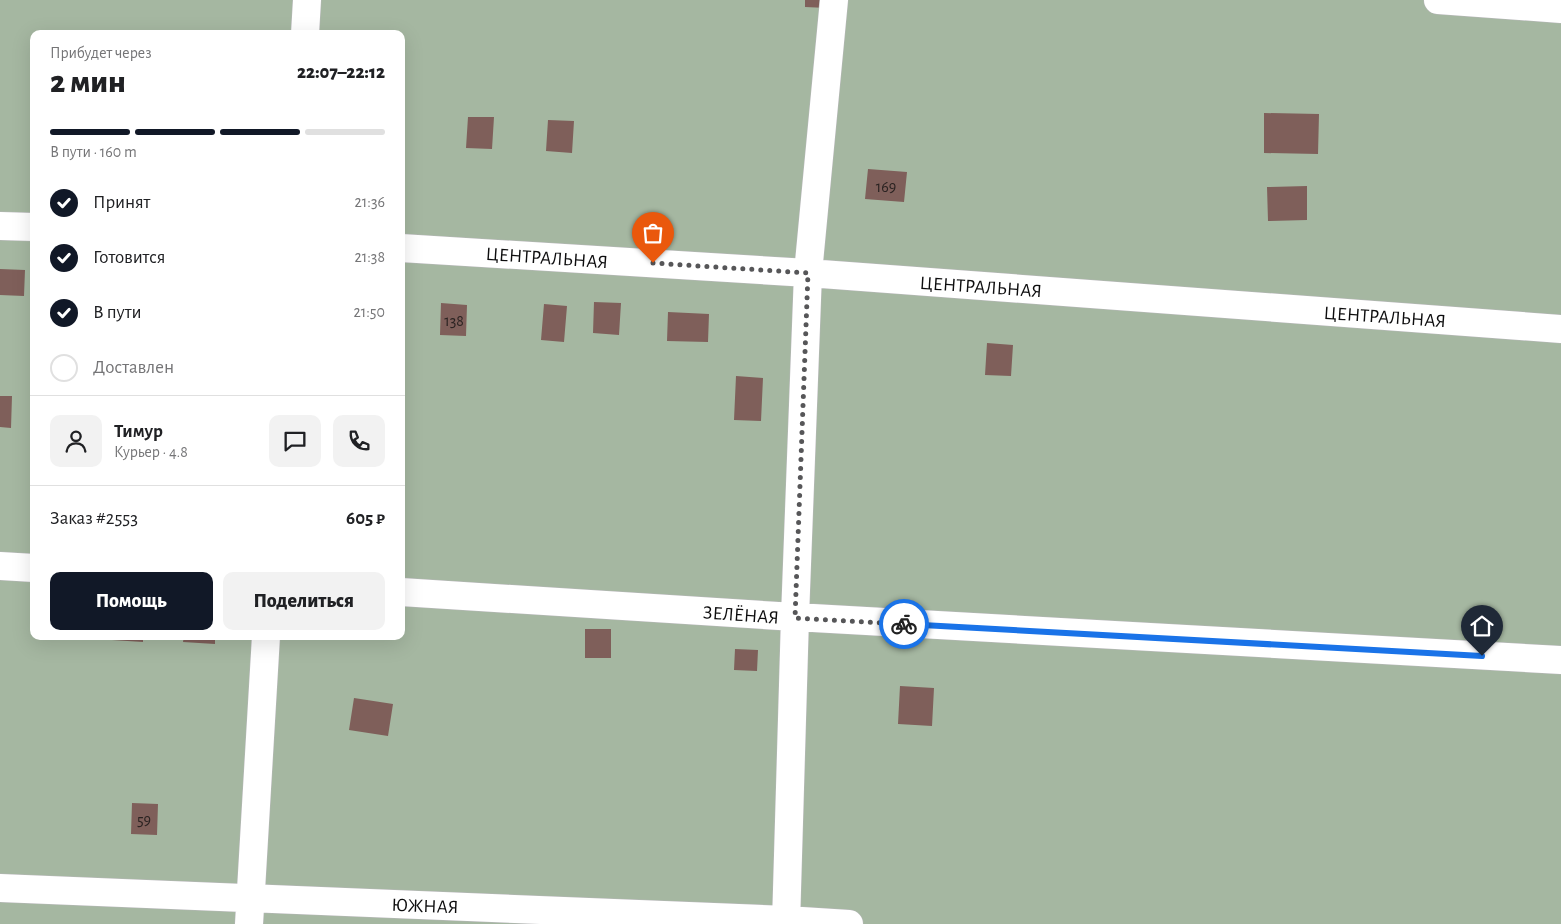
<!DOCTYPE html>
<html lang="ru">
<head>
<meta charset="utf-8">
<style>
  body { margin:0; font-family:"Alegreya Sans",sans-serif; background:#f2f2f2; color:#202124; height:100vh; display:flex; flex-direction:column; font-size:19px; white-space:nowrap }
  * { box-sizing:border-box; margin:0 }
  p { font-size:16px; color:#757577 }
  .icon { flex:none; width:28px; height:28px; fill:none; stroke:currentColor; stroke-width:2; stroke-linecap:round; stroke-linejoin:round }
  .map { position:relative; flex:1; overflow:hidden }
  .side { position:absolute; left:30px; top:30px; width:375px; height:610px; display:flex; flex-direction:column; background:#fff; border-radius:10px; box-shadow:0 5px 20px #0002 }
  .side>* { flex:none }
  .pin { position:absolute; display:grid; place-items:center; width:42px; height:42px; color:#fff; margin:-51px -21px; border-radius:50% 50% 50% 0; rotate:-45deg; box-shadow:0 0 5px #0007 }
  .pin .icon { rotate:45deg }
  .courier { position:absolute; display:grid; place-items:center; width:50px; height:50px; margin:-25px; border:4px solid #1a73e8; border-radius:50%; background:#fff; color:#222; box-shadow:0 1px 6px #0007 }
  .summary em { font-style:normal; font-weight:800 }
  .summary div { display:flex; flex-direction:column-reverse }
  .summary { display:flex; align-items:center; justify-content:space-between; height:85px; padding:0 20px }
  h1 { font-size:32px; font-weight:800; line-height:38px }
  .bar { display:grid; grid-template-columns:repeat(4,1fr); gap:8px 5px; align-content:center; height:60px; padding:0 20px }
  .bar i { height:6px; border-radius:4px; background:#e0e0e0 }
  .bar .on { background:#111827 }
  .bar p { grid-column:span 4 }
  .line { display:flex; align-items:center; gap:12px; padding:0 20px; border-top:1px solid #e0e0e0 }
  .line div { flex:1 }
  .round { display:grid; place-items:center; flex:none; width:52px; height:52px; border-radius:10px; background:#f2f2f2 }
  ol { padding:0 20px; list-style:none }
  li { display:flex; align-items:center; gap:15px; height:55px }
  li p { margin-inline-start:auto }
  li .icon { padding:5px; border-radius:50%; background:#111827; color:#fff; stroke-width:4 }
  li:last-child { color:#757577 }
  li i { width:28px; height:28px; border:2px solid #e0e0e0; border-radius:50% }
  .button { display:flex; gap:10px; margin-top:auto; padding:10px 20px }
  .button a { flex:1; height:58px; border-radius:10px; background:#111827; color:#fff; font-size:20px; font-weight:800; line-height:58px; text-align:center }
  .button a+a { background:#f2f2f2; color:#202124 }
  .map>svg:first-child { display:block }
  .green { fill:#a5b7a1; fill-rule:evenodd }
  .building { fill:#7f5f5a }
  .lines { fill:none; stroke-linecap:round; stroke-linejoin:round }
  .minor-casing { stroke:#b7b7b9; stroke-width:29 }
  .minor { stroke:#fff; stroke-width:28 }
  .done { stroke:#565658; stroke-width:5; stroke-dasharray:0 9 }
  .route { stroke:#1a73e8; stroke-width:6 }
  .labels { text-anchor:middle; stroke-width:4; stroke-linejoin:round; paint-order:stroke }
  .number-label { font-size:16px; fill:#2a2221 }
  .street-label { font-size:19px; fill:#0d0d0e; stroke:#fff }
</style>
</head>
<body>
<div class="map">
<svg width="1561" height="924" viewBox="0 0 1561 924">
  <rect width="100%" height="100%" fill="#dfdfe1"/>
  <!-- green -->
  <path class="green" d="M0,0H1561V924H0ZM34,34H401V636H34Z"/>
  <!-- building -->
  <path class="building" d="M805,0H828L827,8L805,7Z
    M1264,113L1319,114L1318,154L1264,153Z
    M468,117H494L492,149L466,148Z
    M548,120L574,121L572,153L546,151Z
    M868,169L907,172L904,202L865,199Z
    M1307,186V220L1268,221L1267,187Z
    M0,269L25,270L24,296L0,295Z
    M594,302L621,303L619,335L593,333Z
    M441,303L467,305L466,336L440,335Z
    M544,304L567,306L564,342L541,340Z
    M668,312L709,314L708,342L667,341Z
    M987,343L1013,345L1011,376L985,375Z
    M736,376L763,378L761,421L734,420Z
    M0,396H12L11,428L0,427Z
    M585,629H611V658H585Z
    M112,636H143V642L112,640Z
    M184,636H215V644L183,642Z
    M735,649L758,650L757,671L734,670Z
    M900,686L934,688L932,726L898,724Z
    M354,698L393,704L388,736L349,730Z
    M132,803L158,804L157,835L131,834Z"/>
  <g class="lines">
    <!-- minor casing -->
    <g class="minor-casing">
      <path id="minor" d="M1438,0L1561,9
        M305,34L307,0
        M0,226L34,227
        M401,248L808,273L1561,329
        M0,566L34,568
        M401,592L795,617L1561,660
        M0,888L786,920L849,924
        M249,924L266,636
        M786,924L795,617L808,273L834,0"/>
    </g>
    <!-- minor -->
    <use href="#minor" class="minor"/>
  </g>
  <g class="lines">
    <!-- done -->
    <path class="done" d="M653,263L808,273L795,618L904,624"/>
    <!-- route -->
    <path class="route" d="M904,624L1482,656"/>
  </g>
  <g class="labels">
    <!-- number labels -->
    <g class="number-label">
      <text x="886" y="192">169</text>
      <text x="454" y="326">138</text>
      <text x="144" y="825">59</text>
    </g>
    <!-- street labels -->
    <g class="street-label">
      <text transform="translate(547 257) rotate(4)" y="7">ЦЕНТРАЛЬНАЯ</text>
      <text transform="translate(981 286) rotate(4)" y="7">ЦЕНТРАЛЬНАЯ</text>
      <text transform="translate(1385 316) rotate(4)" y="7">ЦЕНТРАЛЬНАЯ</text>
      <text transform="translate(741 614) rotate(4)" y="7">ЗЕЛЁНАЯ</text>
      <text transform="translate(425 905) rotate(2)" y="7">ЮЖНАЯ</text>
    </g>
  </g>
</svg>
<div class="pin" style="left:653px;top:263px;background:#ea580c"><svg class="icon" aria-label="bag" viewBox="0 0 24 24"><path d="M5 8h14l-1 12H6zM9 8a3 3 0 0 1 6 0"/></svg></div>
<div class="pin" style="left:1482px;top:656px;background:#1f2937"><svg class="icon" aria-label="home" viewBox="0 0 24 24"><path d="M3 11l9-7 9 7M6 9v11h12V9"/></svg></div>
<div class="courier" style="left:904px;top:624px"><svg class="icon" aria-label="bike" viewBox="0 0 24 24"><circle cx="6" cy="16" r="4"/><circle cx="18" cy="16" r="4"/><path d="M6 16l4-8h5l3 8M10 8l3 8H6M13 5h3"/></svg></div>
<section class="side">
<div class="summary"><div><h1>2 мин</h1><p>Прибудет через</p></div><em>22:07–22:12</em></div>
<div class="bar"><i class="on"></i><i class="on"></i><i class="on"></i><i></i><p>В пути · 160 m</p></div>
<ol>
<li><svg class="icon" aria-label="check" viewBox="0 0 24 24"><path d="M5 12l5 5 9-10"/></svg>Принят<p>21:36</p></li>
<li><svg class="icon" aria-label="check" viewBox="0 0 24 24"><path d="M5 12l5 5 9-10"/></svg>Готовится<p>21:38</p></li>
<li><svg class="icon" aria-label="check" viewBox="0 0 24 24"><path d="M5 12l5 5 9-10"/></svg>В пути<p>21:50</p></li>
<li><i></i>Доставлен</li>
</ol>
<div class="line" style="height:90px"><a class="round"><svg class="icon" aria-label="person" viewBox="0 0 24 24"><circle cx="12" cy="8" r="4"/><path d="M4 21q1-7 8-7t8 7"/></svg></a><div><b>Тимур</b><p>Курьер · 4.8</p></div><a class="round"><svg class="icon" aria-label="chat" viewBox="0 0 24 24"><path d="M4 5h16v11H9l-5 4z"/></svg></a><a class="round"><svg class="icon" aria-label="phone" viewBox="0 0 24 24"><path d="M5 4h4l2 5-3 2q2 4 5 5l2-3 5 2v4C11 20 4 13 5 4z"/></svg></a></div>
<div class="line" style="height:65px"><div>Заказ #2553</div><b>605 ₽</b></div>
<div class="button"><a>Помощь</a><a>Поделиться</a></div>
</section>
</div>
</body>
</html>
